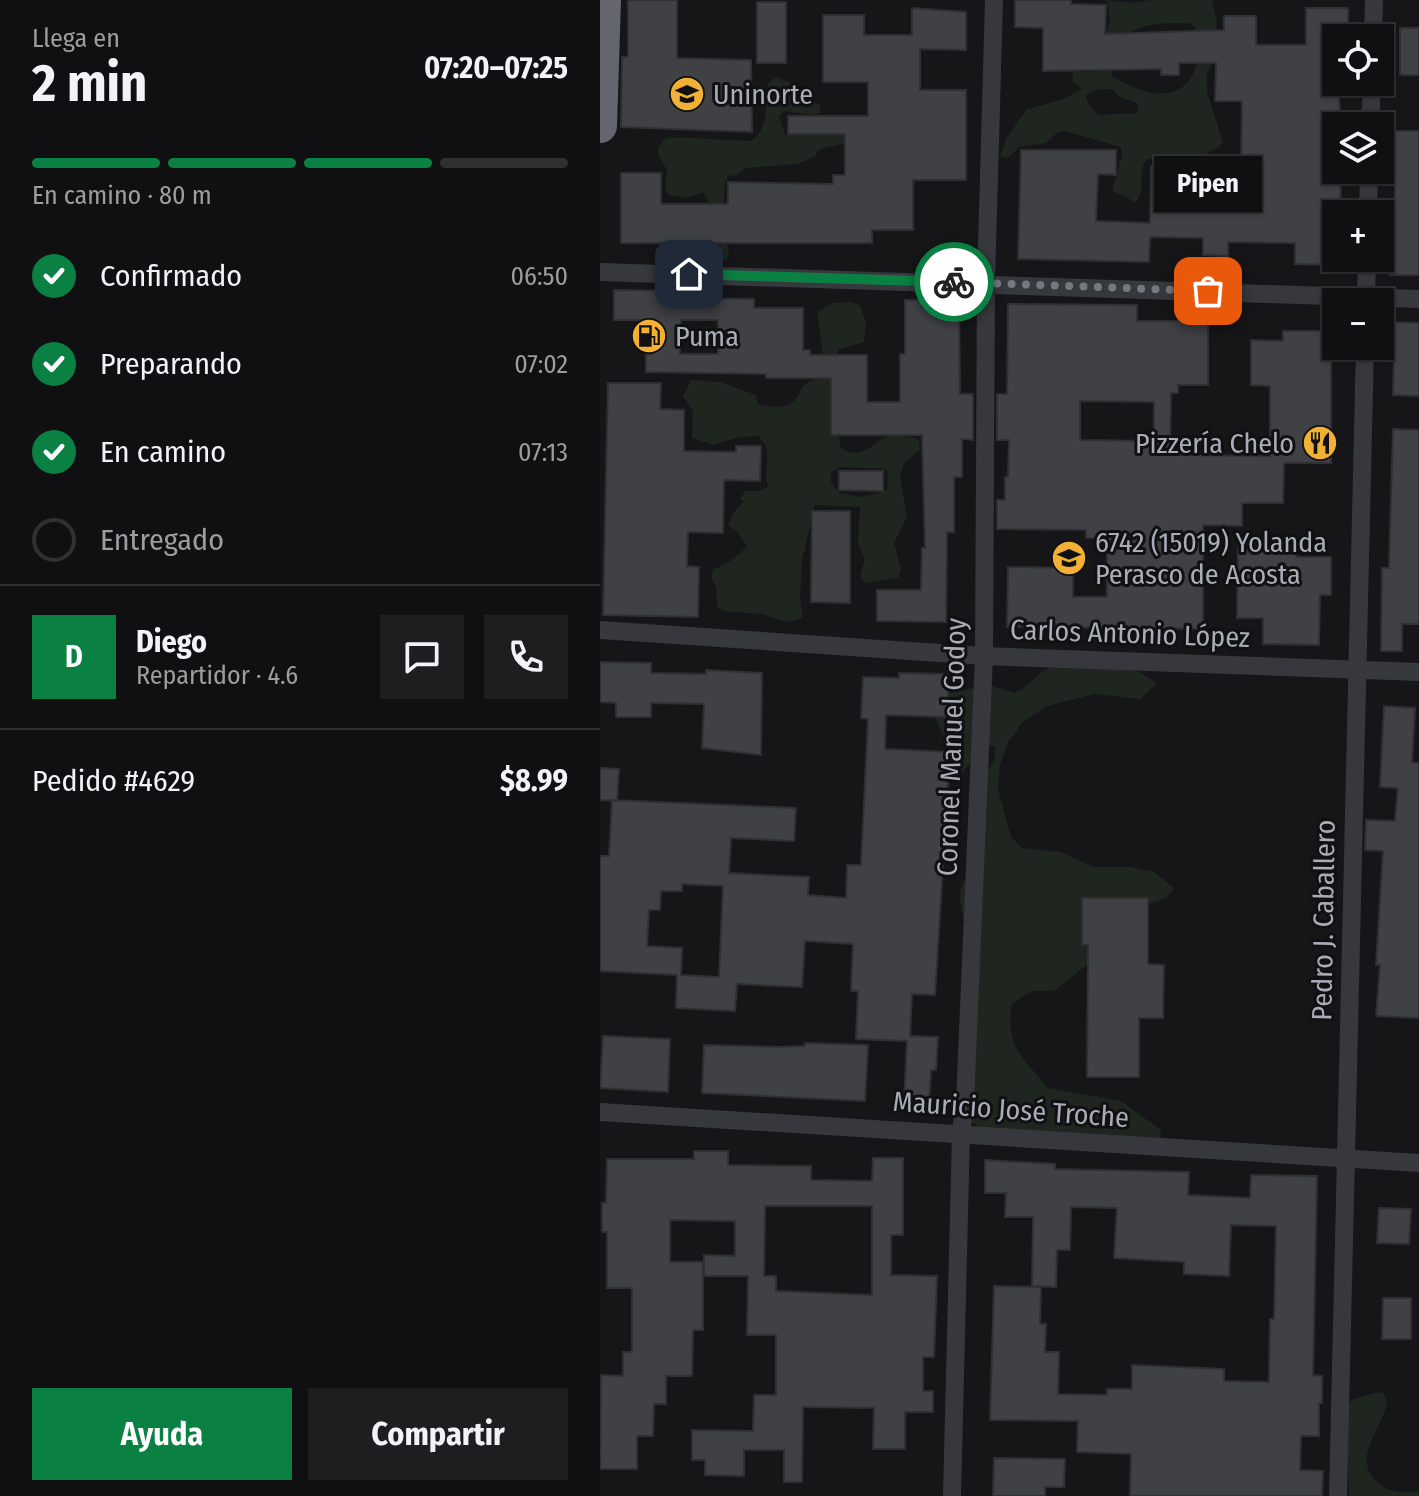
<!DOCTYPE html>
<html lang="es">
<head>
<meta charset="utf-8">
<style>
  body { margin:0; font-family:"Fira Sans Condensed",sans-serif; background:#1e1e20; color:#f1f3f6; height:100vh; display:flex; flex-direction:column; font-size:30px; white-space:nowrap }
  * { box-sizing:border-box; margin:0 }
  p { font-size:26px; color:#9c9d9f }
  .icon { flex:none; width:44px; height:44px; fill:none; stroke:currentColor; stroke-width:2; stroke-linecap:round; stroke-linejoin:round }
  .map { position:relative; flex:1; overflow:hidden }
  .side { display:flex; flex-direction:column; background:#101012; width:600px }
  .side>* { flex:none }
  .controls { position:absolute; left:722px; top:24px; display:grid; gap:16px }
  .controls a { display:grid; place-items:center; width:72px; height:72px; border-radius:0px; background:#101012; box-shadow:0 2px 6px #0004,0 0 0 2px #303032; font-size:40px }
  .pin { position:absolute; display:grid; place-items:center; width:68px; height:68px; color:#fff; margin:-34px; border-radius:16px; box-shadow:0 4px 12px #0006 }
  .courier { position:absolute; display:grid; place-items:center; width:80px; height:80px; margin:-40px; border:6px solid #0b8043; border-radius:50%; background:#fff; color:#222; box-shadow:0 2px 10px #0007 }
  .bubble { position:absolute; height:56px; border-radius:0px; background:#101012; box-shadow:0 2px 6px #0004,0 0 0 2px #303032; font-size:26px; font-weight:700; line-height:56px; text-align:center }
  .head em { font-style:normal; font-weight:700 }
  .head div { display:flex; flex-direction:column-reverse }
  .head { display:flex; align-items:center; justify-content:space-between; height:136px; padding:0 32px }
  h1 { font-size:52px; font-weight:700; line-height:60px }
  .bar { display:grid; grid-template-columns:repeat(4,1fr); gap:12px 8px; align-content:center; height:96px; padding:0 32px }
  .bar i { height:10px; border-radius:6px; background:#303032 }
  .bar .on { background:#0b8043 }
  .bar p { grid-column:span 4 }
  .line { display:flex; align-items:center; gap:20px; padding:0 32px; border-top:2px solid #303032 }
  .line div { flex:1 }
  .round { display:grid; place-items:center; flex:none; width:84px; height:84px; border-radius:0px; background:#1e1e20 }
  ol { padding:0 32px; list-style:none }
  li { display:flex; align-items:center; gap:24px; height:88px }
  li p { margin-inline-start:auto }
  li .icon { padding:8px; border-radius:50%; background:#0b8043; color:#fff; stroke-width:4 }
  li:last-child { color:#9c9d9f }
  li i { width:44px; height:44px; border:4px solid #303032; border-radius:50% }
  .primary-button { display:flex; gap:16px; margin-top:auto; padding:16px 32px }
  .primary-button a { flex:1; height:92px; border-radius:0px; background:#0b8043; color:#fff; font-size:32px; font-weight:700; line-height:92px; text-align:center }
  .primary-button a+a { background:#1e1e20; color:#f1f3f6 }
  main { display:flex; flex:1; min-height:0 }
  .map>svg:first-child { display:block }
  .green { fill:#1e261f; fill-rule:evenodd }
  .building { fill:#404145; stroke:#303034; stroke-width:2; fill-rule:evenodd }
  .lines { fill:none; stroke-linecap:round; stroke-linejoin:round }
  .street { stroke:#37383d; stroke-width:18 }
  .highway { stroke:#63666e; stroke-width:34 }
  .done { stroke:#757880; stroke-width:8; stroke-dasharray:0 14.4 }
  .route { stroke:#0b8043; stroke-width:10 }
  .labels { text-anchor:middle; stroke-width:6; stroke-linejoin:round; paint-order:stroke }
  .poi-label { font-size:28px; fill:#a8adb8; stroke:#111113; text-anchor:start }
  .street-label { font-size:28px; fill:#a8adb8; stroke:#111113 }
</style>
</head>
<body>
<main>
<section class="side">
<div class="head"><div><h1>2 min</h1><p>Llega en</p></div><em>07:20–07:25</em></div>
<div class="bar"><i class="on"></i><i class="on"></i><i class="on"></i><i></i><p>En camino · 80 m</p></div>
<ol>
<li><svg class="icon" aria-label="check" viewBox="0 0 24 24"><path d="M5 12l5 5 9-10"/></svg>Confirmado<p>06:50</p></li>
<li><svg class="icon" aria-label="check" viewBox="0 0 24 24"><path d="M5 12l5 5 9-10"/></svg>Preparando<p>07:02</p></li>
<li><svg class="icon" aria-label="check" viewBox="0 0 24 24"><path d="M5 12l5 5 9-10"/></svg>En camino<p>07:13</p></li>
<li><i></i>Entregado</li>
</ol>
<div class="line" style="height:144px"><b class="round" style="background:#0b8043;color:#fff">D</b><div><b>Diego</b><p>Repartidor · 4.6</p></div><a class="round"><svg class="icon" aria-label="chat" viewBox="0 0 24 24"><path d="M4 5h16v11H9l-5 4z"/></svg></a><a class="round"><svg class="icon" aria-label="phone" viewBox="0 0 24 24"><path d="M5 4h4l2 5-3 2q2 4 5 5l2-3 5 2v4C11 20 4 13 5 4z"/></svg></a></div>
<div class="line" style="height:104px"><div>Pedido #4629</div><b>$8.99</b></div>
<div class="primary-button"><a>Ayuda</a><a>Compartir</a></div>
</section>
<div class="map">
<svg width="819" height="1496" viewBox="0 0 819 1496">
  <rect width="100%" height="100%" fill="#161618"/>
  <!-- green -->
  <path class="green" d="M503,0L533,3L550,0H612L617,21L614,57L607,74V91L623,143C596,167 575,153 546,160C537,174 546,189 536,202L512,191L522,156L521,147L465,131L458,132L446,143L419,147L408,158L400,157L406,139L427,109L464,99L482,89L472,81L473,72H498L510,20L508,2ZM588,23L595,27C606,56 593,100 554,93C540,91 526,84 513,77C510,67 512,62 516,53C530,20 557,24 588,23ZM503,89H512L518,96L537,103L538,113L499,115L489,106L486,96L492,91Z
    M177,77L190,83L201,98L220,104V113L211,115L185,111L179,116L185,135H251L246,143L220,149L214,157L197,164L145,168L138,175L128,176C121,190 124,239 129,254L126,261L108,260L101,253C119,237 115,210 103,192L87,198L69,195L65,188L67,170L58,155V147L65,139L74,137L151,141C172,126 163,102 169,82Z
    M252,302L260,306L266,323L264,342L239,349L233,376L240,446C260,465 273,441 288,436C296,434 308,437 316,438L319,441L320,450L305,462L300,476L307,517L294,543L301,570L298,578L265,583L260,576L265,559L258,544L260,507L215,505L202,561L200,599L203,618L186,622L161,614L124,611L117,606L116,587L111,579L113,570L130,561L147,547L136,530L128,526L133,513L144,501L140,499L145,491H159L168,487C162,468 175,452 158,436L139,437L114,445L92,438L93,411L83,396L91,380L120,382L156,395L158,404C171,408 190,410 198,396C201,391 200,389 204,385C212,379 219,380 225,371L217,312L233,303ZM239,467L284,469L288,472L287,490L263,497L240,493L231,483V473Z
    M518,659L557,683L540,699L494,694L448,706L423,722L408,742L400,765L398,789L411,837L422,848L460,852L493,867H530L554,872L574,888C565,904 550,903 533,904L488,964L454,991H431L412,1004C405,1047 423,1057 448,1088L521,1101L561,1130L560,1141C523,1143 484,1148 446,1146C424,1145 368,1127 355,1109L369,953L359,894L373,859L370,800L395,759V747L383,743L378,754L362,772L336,720L335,696L388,685L414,693C428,688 433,678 444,671C466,657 494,660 518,659Z
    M778,1392L784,1393L787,1401C784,1429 750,1456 777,1482C788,1493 804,1493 819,1492V1496H749L746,1405L754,1399Z"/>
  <!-- building -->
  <path class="building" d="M28,0H77V58L151,60L152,132L21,127L22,57H28Z
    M415,0H471V4L506,5L505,34L624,30V16H656V45H706V8H748V38H736L740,115H724L723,167L741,170L740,214H736V265L695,264V243L628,242V256L603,255V238L550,237L549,262L418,259L421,150H516V175L498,174L496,221L550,223L551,166L641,172L642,101H615L616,63H579V75H561V69L443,71V28L415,27Z
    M157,2H186V63H157Z
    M312,8L366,12V50L320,49V90H366V180H313V230H272V243H21V173H61V204H128V182L233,184V175H245V134H188V116H268V82H223V15H264V35H312Z
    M800,28H819V75H800Z
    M783,131H819V275H790V247H794L795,220V156H784Z
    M14,290L90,291V298L154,299V308H203V350H210V355H267V402H300V354H305V300H359L360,394H373V440L362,439V477H354V532H347L346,622L277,621V590H321L322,548H325L322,435H231V378H166V374L46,372V354H52V320H14ZM81,320H118V354H80Z
    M408,304L537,305V321H608V385H578V393H571L570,455L670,456V386L651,385V340L683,341V331H731V463H684L683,503H642V526L603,525V629L407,627L408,567L473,568V597H507V538H486V530L397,529V500H405V477H408L409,440H397V394H407ZM480,401L554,402V441L480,440Z
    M795,322L819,323V396L793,395Z
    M8,383H61L60,409L84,410V451L136,452V446H161L160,481L124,480L123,533L88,532L87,566L99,567L98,617L3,615Z
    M793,429L819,430V624H802V651H781L782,568H789Z
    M239,471H283V491L239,490Z
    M212,511H250V603L211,602Z
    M638,548H697V557H731V595H720L719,645L663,644V618H637Z
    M0,662L51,663V673L106,674V670L162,673L161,755L102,748L104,704L51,703V717H16V703L0,702Z
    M299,673L348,674V717L286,715L285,749L350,752L335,995L312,994L310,1036L338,1037L336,1070H331L329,1102L304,1101L307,1041L256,1039L258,991H251L253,944L205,941L202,987L137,984L135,1011L76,1008L77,975L0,971V856H9L12,800L196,808L194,841L131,838L129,873L209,877L208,895L246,898L247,865H261L268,719L261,718L263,677L299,678ZM82,884L123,886L119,977L81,975L82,948L47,946L49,910H60L61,891H82Z
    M784,706L815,708L812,762L819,763V1018L776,1016L780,965H776L783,851L765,850L766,820L795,821L798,788L780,787Z
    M0,768L19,769L17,801L0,800Z
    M482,898H548V964L564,965L563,1018H539V1077H487L488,945H482Z
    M3,1036L70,1039L68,1092L0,1088Z
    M205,1043L268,1045L265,1101L102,1093L104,1045L180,1047L205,1046Z
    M94,1151H128V1165L211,1166V1180L272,1181L273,1158H303V1235H291V1275L337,1276L334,1357H323V1391H333V1412H305V1449H273L274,1408L203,1407L202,1482H184V1450H144V1476L105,1475V1460H92V1430L153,1431L154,1395H176V1335H147L148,1276H104V1255L135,1256V1221L70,1220V1262H103V1330H93L92,1376H66V1404H54L53,1436H37V1469H0L1,1375L23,1376V1352H32V1288H7V1232H2V1203H6L7,1159H94ZM165,1206H272V1295L176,1291V1276H164Z
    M385,1160L455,1164V1169L589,1172L588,1195L650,1198L651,1175L717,1176L713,1375L722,1376V1403H719V1436H701L700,1470L723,1471L722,1496H530L531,1454L477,1452L478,1421L390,1420L394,1286L441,1287L440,1324H446L445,1352H459L458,1394L507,1395V1389H532V1365L624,1369V1381L669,1382L670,1319H674L676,1226L631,1225L629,1276L584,1274V1262L514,1258L517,1208L471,1207L470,1250H457L456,1287L432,1286L433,1217H405L406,1193H385Z
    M779,1208L811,1209L809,1244L777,1243Z
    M783,1298H811V1339H782Z
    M394,1458L465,1459L464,1487H445V1496H393Z"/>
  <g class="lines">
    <!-- street -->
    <path class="street" d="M773,38L774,0
      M770,126L772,82
      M768,214L769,170
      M0,272L819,299
      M766,302L767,258
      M0,630L384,656L819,672
      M0,1112L819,1163
      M352,1496L361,1133L365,1102L384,656L386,282L394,0
      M738,1496L765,346"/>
    <!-- highway -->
    <path class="highway" d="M0,126L4,0"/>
  </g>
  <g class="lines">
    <!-- done -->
    <path class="done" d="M354,282L608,291"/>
    <!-- route -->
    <path class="route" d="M89,274L354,282"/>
  </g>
  <!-- icons -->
  <defs>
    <g id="university-disc" transform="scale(1.8)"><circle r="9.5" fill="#f2b134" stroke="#111113"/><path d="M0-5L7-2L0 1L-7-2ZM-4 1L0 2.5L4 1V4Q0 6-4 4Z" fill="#111"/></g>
    <g id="fuel-disc" transform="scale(1.8)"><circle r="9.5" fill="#f2b134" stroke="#111113"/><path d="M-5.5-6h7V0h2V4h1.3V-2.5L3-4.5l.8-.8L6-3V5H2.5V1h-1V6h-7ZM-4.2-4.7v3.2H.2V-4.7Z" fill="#111"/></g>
    <g id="restaurant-disc" transform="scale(1.8)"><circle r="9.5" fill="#f2b134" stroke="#111113"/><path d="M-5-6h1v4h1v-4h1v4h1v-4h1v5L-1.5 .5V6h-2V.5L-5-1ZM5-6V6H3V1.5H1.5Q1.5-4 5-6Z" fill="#111"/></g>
    <g id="school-disc" transform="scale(1.8)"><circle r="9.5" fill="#f2b134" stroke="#111113"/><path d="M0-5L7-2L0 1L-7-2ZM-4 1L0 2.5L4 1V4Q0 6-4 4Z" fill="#111"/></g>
  </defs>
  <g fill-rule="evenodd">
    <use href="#university-disc" x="87" y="94"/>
    <use href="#fuel-disc" x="49" y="336"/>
    <use href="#restaurant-disc" x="720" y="443"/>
    <use href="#school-disc" x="469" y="558"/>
  </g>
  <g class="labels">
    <!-- poi labels -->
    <g class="poi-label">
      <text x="113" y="104">Uninorte</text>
      <text x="75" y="346">Puma</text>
      <text x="694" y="453" text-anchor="end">Pizzería Chelo</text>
      <text x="495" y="552">6742 (15019) Yolanda<tspan x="495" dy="32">Perasco de Acosta</tspan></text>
    </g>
    <!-- street labels -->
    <g class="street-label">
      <text transform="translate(530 633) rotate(2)" y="10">Carlos Antonio López</text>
      <text transform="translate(351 747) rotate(-88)" y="10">Coronel Manuel Godoy</text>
      <text transform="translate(723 920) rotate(-89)" y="10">Pedro J. Caballero</text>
      <text transform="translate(411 1109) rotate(4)" y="10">Mauricio José Troche</text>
    </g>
  </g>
</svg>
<div class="controls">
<a><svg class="icon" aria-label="locate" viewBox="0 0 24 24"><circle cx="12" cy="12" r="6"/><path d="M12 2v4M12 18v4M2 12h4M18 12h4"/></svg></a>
<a><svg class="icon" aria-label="layers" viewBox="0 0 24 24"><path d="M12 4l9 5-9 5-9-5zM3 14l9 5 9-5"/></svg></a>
<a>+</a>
<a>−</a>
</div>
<div class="pin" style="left:608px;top:291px;background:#ea580c"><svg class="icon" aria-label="bag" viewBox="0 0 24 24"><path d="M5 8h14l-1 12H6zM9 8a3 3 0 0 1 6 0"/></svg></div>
<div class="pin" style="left:89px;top:274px;background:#1f2937"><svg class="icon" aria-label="home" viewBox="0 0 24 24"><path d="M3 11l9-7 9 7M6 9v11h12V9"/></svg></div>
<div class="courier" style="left:354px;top:282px"><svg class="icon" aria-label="bike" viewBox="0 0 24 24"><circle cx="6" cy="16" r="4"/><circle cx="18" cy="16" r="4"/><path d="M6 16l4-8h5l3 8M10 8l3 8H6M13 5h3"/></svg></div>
<div class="bubble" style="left:554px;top:156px;width:108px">Pipen</div>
</div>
</main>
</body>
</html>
